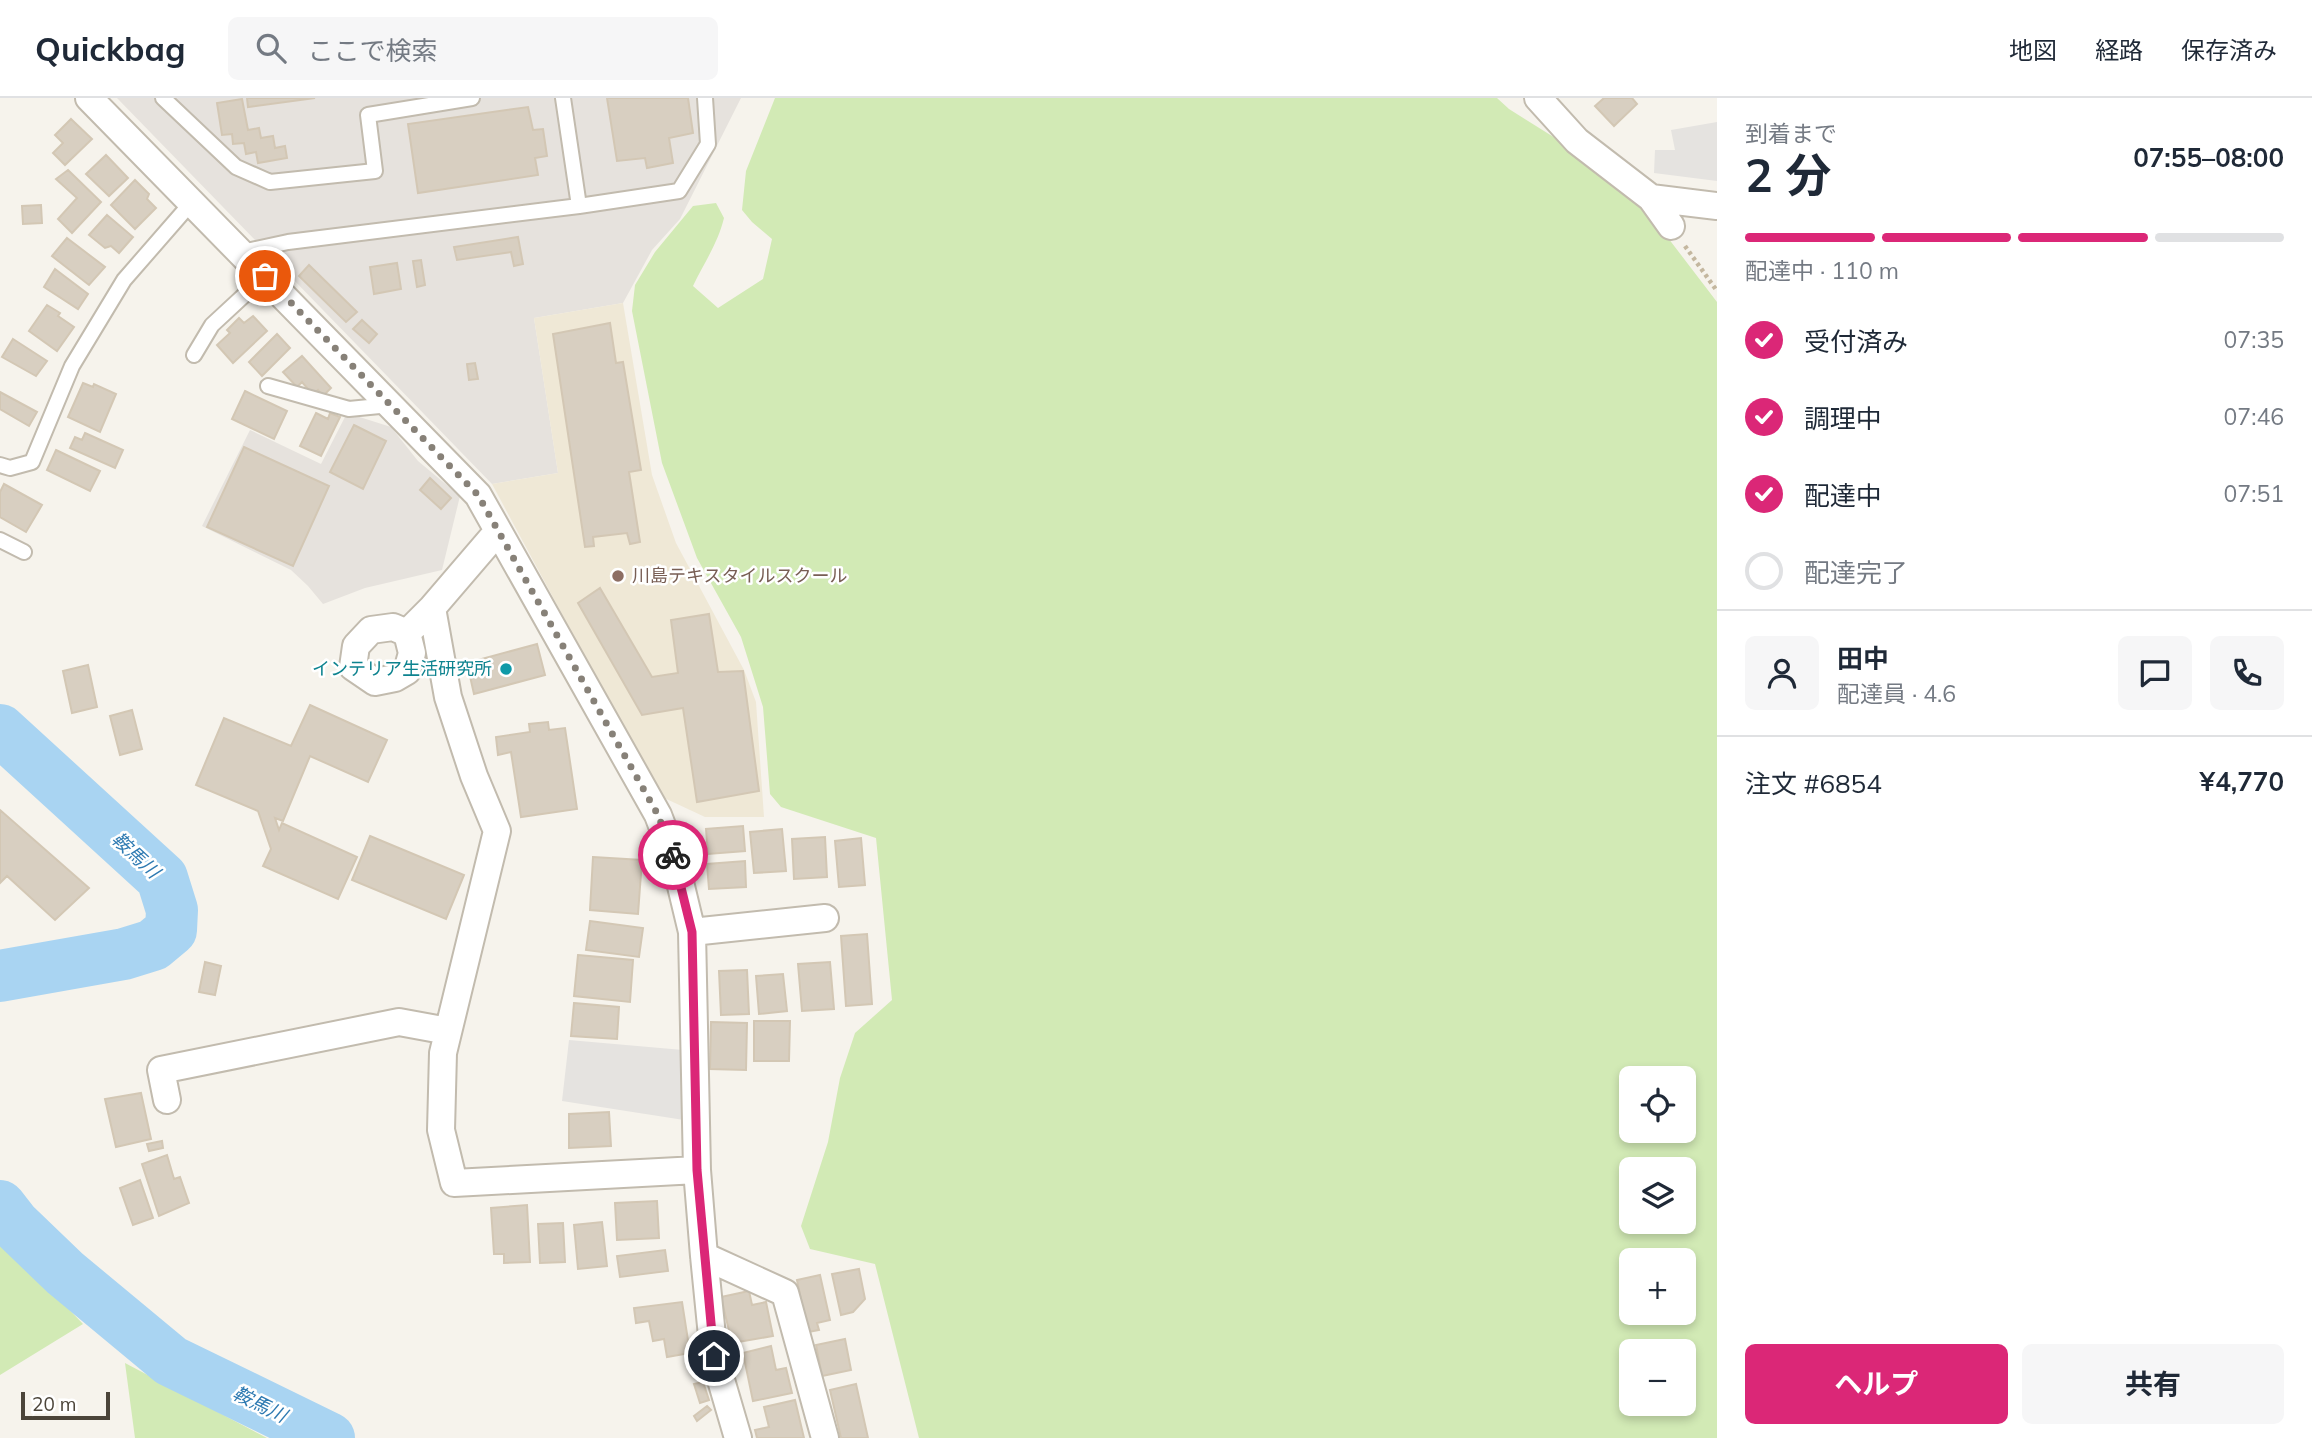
<!DOCTYPE html>
<html lang="ja">
<head>
<meta charset="utf-8">
<style>
  body { margin:0; font-family:Mulish,"Noto Sans JP",sans-serif; background:#f6f6f7; color:#1f2937; height:100vh; display:flex; flex-direction:column; font-size:26px; white-space:nowrap }
  * { box-sizing:border-box; margin:0 }
  p { font-size:23px; color:#747a83 }
  .icon { flex:none; width:38px; height:38px; fill:none; stroke:currentColor; stroke-width:2; stroke-linecap:round; stroke-linejoin:round }
  .map { position:relative; flex:1; overflow:hidden }
  .sheet { display:flex; flex-direction:column; background:#fff; width:595px }
  .sheet>* { flex:none }
  .tools { position:absolute; left:1619px; top:968px; display:grid; gap:14px }
  .tools a { display:grid; place-items:center; width:77px; height:77px; border-radius:10px; background:#fff; box-shadow:0 4px 10px #0003; font-size:35px }
  .scale { position:absolute; left:21px; bottom:18px; width:89px; box-sizing:border-box; padding-left:7px; border:4px solid #4b4439; border-top:0; font-size:19px; line-height:24px; white-space:nowrap; color:#4b4439; -webkit-text-stroke:5px #fff; paint-order:stroke }
  .pin { position:absolute; display:grid; place-items:center; width:60px; height:60px; color:#fff; margin:-30px; border:4px solid #fff; border-radius:50%; box-shadow:0 2px 7px #0007 }
  .courier { position:absolute; display:grid; place-items:center; width:70px; height:70px; margin:-35px; border:5px solid #db2777; border-radius:50%; background:#fff; color:#222; box-shadow:0 2px 9px #0007 }
  .head em { font-style:normal; font-weight:700 }
  .head div { display:flex; flex-direction:column-reverse }
  .head { display:flex; align-items:center; justify-content:space-between; height:119px; padding:0 28px }
  h1 { font-size:46px; font-weight:700; line-height:52px }
  .bar { display:grid; grid-template-columns:repeat(4,1fr); gap:10px 7px; align-content:center; height:84px; padding:0 28px }
  .bar i { height:9px; border-radius:5px; background:#e0e1e3 }
  .bar .current { background:#db2777 }
  .bar p { grid-column:span 4 }
  .line { display:flex; align-items:center; gap:18px; padding:0 28px; border-top:2px solid #e0e1e3 }
  .line div { flex:1 }
  .round { display:grid; place-items:center; flex:none; width:74px; height:74px; border-radius:10px; background:#f6f6f7 }
  ol { padding:0 28px; list-style:none }
  li { display:flex; align-items:center; gap:21px; height:77px }
  li p { margin-inline-start:auto }
  li .icon { padding:7px; border-radius:50%; background:#db2777; color:#fff; stroke-width:4 }
  li:last-child { color:#747a83 }
  li i { width:38px; height:38px; border:4px solid #e0e1e3; border-radius:50% }
  .cta { display:flex; gap:14px; margin-top:auto; padding:14px 28px }
  .cta a { flex:1; height:80px; border-radius:10px; background:#db2777; color:#fff; font-size:28px; font-weight:700; line-height:80px; text-align:center }
  .cta a+a { background:#f6f6f7; color:#1f2937 }
  header { display:flex; align-items:center; gap:42px; box-sizing:border-box; height:98px; padding:0 35px; background:#fff; border-bottom:2px solid #e0e1e3 }
  header strong { font-size:33px }
  nav { display:flex; gap:38px; margin-inline-start:auto; font-size:24px }
  .search { width:490px; height:63px; background:#f6f6f7; display:flex; align-items:center; gap:18px; box-sizing:border-box; padding:0 24px; border-radius:10px; color:#747a83; font-size:26px }
  main { display:flex; flex:1; min-height:0 }
  .map>svg:first-child { display:block }
  .industrial { fill:#e6e2dd }
  .education { fill:#efe8d6 }
  .green { fill:#d2eab5; fill-rule:evenodd }
  .parking { fill:#e5e3e0 }
  .lines { fill:none; stroke-linecap:round; stroke-linejoin:round }
  .river { stroke:#a9d4f2; stroke-width:52 }
  .building { fill:#d8cfc1; stroke:#d3c7b4; stroke-width:2 }
  .service-casing { stroke:#c2bbae; stroke-width:18 }
  .minor-casing { stroke:#c2bbae; stroke-width:30 }
  .path { stroke:#c4b79f; stroke-width:4.5; stroke-dasharray:3.5 3.5; stroke-linecap:butt }
  .service { stroke:#fff; stroke-width:14 }
  .minor { stroke:#fff; stroke-width:26 }
  .done { stroke:#878178; stroke-width:7; stroke-dasharray:0 12.6 }
  .route { stroke:#db2777; stroke-width:9 }
  .education-dot { fill:#8d6e63; stroke:#fff; stroke-width:2.5 }
  .culture-dot { fill:#0f9aa8; stroke:#fff; stroke-width:2.5 }
  .labels { text-anchor:middle; stroke-width:5; stroke-linejoin:round; paint-order:stroke }
  .education-label { font-size:18px; fill:#785e54; stroke:#fff; text-anchor:start }
  .culture-label { font-size:18px; fill:#0d838f; stroke:#fff; text-anchor:end }
  .water-label { font-size:19px; font-style:italic; fill:#2e7ab2; stroke:#fff }
</style>
</head>
<body>
<header>
<strong>Quickbag</strong>
<div class="search"><svg class="icon" aria-label="search" viewBox="0 0 24 24"><circle cx="10" cy="10" r="6"/><path d="M15 15l6 6"/></svg>ここで検索</div>
<nav><a>地図</a><a>経路</a><a>保存済み</a></nav>
</header>
<main>
<div class="map">
<svg width="1717" height="1340" viewBox="0 0 1717 1340">
  <rect width="100%" height="100%" fill="#f6f3ec"/>
  <!-- industrial -->
  <path class="industrial" d="M117,0H741L680,121L652,152L623,205L534,220L558,375L492,386Z
    M347,315L391,329L418,363L460,398L442,472L365,490L323,506L308,488L291,472L202,428L250,332L321,366Z"/>
  <!-- education -->
  <path class="education" d="M623,205L652,377L676,445L744,572L756,604L764,719H705L660,698L492,386L558,375L534,220Z"/>
  <!-- green -->
  <path class="green" d="M775,0H1497L1509,11L1568,48L1636,98L1717,204V1340H919L875,1166L810,1151L801,1128L828,1044L840,980L855,935L892,902L876,740L781,709L770,696L763,609L741,539L697,460L662,365L632,213L635,187L655,154L693,108L716,105L724,120C718,145 704,165 693,188L718,210L763,181L772,141L752,124L742,112L746,73ZM1631,980H1684V1032H1631ZM1631,1071H1684V1124H1631ZM1631,1162H1684V1214H1631ZM1631,1253H1684V1306H1631Z
    M0,1139L83,1226L0,1277Z
    M125,1265L267,1340H135Z"/>
  <!-- parking -->
  <path class="parking" d="M1717,24V83L1654,75L1655,52H1675L1671,32Z
    M569,942L683,952L684,1022L562,1003Z"/>
  <g class="lines">
    <!-- river -->
    <path class="river" d="M0,632L162,780L172,812L171,832L153,847L124,856L0,878
      M0,1108L14,1126L65,1175L171,1263L329,1340"/>
  </g>
  <!-- building -->
  <path class="building" d="M247,0H315L248,9Z
    M607,0H688L693,35L669,40L673,65L647,70L645,60L617,63Z
    M1604,0H1632L1637,6L1614,28L1595,8Z
    M242,1L248,32L259,30L261,40L273,38L275,50L285,48L287,60L258,65L256,54L246,56L244,45L233,46L232,36L222,37L217,5Z
    M528,9L533,32L543,31L547,58L535,60L538,77L418,95L408,26Z
    M71,21L92,41L65,67L53,55L63,45L55,37Z
    M106,57L128,80L109,98L86,76Z
    M68,72L101,104L72,135L58,121L77,100L56,81Z
    M135,82L149,96L147,101L156,110L135,131L111,107Z
    M41,107L42,125L23,126L22,108Z
    M107,117L133,139L119,155L111,148L105,150L89,137Z
    M518,139L523,166L514,168L511,154L457,162L454,149Z
    M67,140L105,169L89,187L52,158Z
    M421,162L425,187L417,189L413,163Z
    M397,165L401,191L374,196L370,169Z
    M309,167L357,214L346,224L299,178Z
    M55,171L88,196L78,211L44,189Z
    M47,207L60,215L58,218L74,229L57,253L29,233Z
    M253,218L267,233L233,265L217,247L230,235L227,232L239,220L244,225Z
    M362,222L377,236L369,245L353,231Z
    M610,225L616,265L623,264L641,372L629,374L640,444L630,446L627,435L593,439L594,448L585,449L553,236Z
    M277,236L290,250L262,278L249,264Z
    M13,241L47,263L36,278L2,259Z
    M302,258L331,290L323,298L318,292L313,297L302,284L297,289L283,274Z
    M475,265L478,281L469,282L467,266Z
    M83,285L93,289L94,286L116,296L100,334L68,319Z
    M245,293L287,313L274,341L232,321Z
    M0,294L37,314L29,328L0,311Z
    M316,315L328,321L330,315L340,319L321,358L300,348Z
    M354,327L386,343L363,391L330,374Z
    M85,335L123,352L115,370L70,350L75,339L82,342Z
    M244,349L329,388L293,468L207,429Z
    M56,352L100,373L90,393L47,372Z
    M430,380L451,400L441,411L420,392Z
    M4,386L42,407L26,434L0,419V394Z
    M600,490L652,579L678,575L671,522L709,516L718,574L743,573L759,693L697,704L683,610L642,617L578,505Z
    M537,546L545,577L474,596L467,565Z
    M88,567L97,609L72,615L63,573Z
    M310,607L387,642L368,684L310,658L283,723L275,720L279,732L282,725L357,759L338,801L263,768L271,751L258,713L196,687L224,620L291,648Z
    M132,612L142,651L120,657L110,618Z
    M548,624L549,632L565,630L577,711L521,719L511,654L498,657L496,639L530,634L529,626Z
    M0,712L89,790L55,822L7,778L0,785Z
    M743,728L745,753L708,756L706,731Z
    M782,731L786,773L754,775L750,734Z
    M370,738L464,777L446,821L352,782Z
    M825,739L827,779L794,781L792,741Z
    M861,740L865,787L839,789L835,743Z
    M593,759L642,762L638,816L590,812Z
    M745,763L746,789L709,791L707,766Z
    M590,823L643,830L639,859L586,852Z
    M867,836L872,906L846,908L841,838Z
    M578,857L633,862L630,904L574,898Z
    M205,864L221,868L215,897L199,894Z
    M830,864L834,911L802,913L798,866Z
    M747,872L749,916L721,917L719,873Z
    M783,876L787,913L759,916L756,878Z
    M574,905L619,909L617,941L571,938Z
    M754,923H790L789,963H754Z
    M711,924L747,925L746,972L710,971Z
    M141,995L151,1041L116,1049L105,1001Z
    M609,1014L611,1048L569,1050V1016Z
    M162,1043L163,1050L149,1053L147,1046Z
    M167,1057L174,1081L180,1079L189,1105L159,1118L142,1066Z
    M140,1082L153,1120L133,1127L120,1090Z
    M657,1103L659,1140L617,1142L615,1105Z
    M527,1107L530,1164L504,1165V1156H494L491,1110Z
    M602,1124L607,1168L578,1171L574,1127Z
    M563,1125L565,1164L540,1165L538,1126Z
    M665,1152L668,1173L620,1179L617,1158Z
    M859,1171L865,1201L853,1214L841,1217L832,1176Z
    M820,1177L830,1222L817,1225L819,1232L808,1234L797,1182Z
    M749,1193L752,1207L766,1204L773,1238L732,1245L721,1199Z
    M682,1204L690,1255L667,1259L664,1241L653,1243L649,1223L636,1225L634,1210Z
    M845,1241L851,1272L822,1278L816,1247Z
    M771,1248L776,1272L786,1270L792,1295L753,1303L743,1255Z
    M703,1284L709,1302L700,1305L694,1286Z
    M856,1286L868,1340H841L830,1292Z
    M795,1302L804,1340H757L755,1332L769,1329L764,1309Z
    M707,1308L711,1312L697,1323L694,1318Z"/>
  <g class="lines">
    <!-- service casing -->
    <g class="service-casing">
      <path id="service" d="M163,0L236,69L270,84L375,73L368,17L472,0
        M563,0L579,108
        M242,154L288,144L579,108L679,93L708,46L705,0
        M194,257L212,227L265,178
        M268,288L349,311L390,307
        M0,367L10,370L32,364L72,268L124,182L192,104
        M0,442L24,454"/>
    </g>
    <!-- minor casing -->
    <g class="minor-casing">
      <path id="minor" d="M89,0L478,397L658,717L674,759L692,834L697,1072L704,1158L714,1258L738,1340
        M1538,0L1577,43L1651,100L1671,128
        M1651,100L1717,108
        M498,433L432,510L448,599L474,678L497,733L443,955L441,1032L454,1085L697,1072
        M407,535L412,555L407,573L395,580L375,584L353,569L356,548L371,532L393,529L407,535L432,510
        M692,834L825,820
        M167,1002L161,972L399,924L448,933
        M704,1158L785,1195L825,1340"/>
    </g>
    <!-- path -->
    <path class="path" d="M1685,148L1717,193"/>
    <!-- service -->
    <use href="#service" class="service"/>
    <!-- minor -->
    <use href="#minor" class="minor"/>
  </g>
  <g class="lines">
    <!-- done -->
    <path class="done" d="M265,178L478,397L658,717L673,757"/>
    <!-- route -->
    <path class="route" d="M673,757L692,834L697,1072L714,1258"/>
  </g>
  <!-- markers -->
  <circle class="education-dot" cx="618" cy="478" r="7"/>
  <circle class="culture-dot" cx="506" cy="571" r="7"/>
  <g class="labels">
    <!-- education labels -->
    <g class="education-label">
      <text x="632" y="484">川島テキスタイルスクール</text>
    </g>
    <!-- culture labels -->
    <g class="culture-label">
      <text x="492" y="577">インテリア生活研究所</text>
    </g>
    <!-- water labels -->
    <g class="water-label">
      <text transform="translate(136 757) rotate(43)" y="7">鞍馬川</text>
      <text transform="translate(260 1306) rotate(26)" y="7">鞍馬川</text>
    </g>
  </g>
</svg>
<div class="tools">
<a><svg class="icon" aria-label="locate" viewBox="0 0 24 24"><circle cx="12" cy="12" r="6"/><path d="M12 2v4M12 18v4M2 12h4M18 12h4"/></svg></a>
<a><svg class="icon" aria-label="layers" viewBox="0 0 24 24"><path d="M12 4l9 5-9 5-9-5zM3 14l9 5 9-5"/></svg></a>
<a>+</a>
<a>−</a>
</div>
<div class="scale">20 m</div>
<div class="pin" style="left:265px;top:178px;background:#ea580c"><svg class="icon" aria-label="bag" viewBox="0 0 24 24"><path d="M5 8h14l-1 12H6zM9 8a3 3 0 0 1 6 0"/></svg></div>
<div class="pin" style="left:714px;top:1258px;background:#1f2937"><svg class="icon" aria-label="home" viewBox="0 0 24 24"><path d="M3 11l9-7 9 7M6 9v11h12V9"/></svg></div>
<div class="courier" style="left:673px;top:757px"><svg class="icon" aria-label="bike" viewBox="0 0 24 24"><circle cx="6" cy="16" r="4"/><circle cx="18" cy="16" r="4"/><path d="M6 16l4-8h5l3 8M10 8l3 8H6M13 5h3"/></svg></div>
</div>
<section class="sheet">
<div class="head"><div><h1>2 分</h1><p>到着まで</p></div><em>07:55–08:00</em></div>
<div class="bar"><i class="current"></i><i class="current"></i><i class="current"></i><i></i><p>配達中 · 110 m</p></div>
<ol>
<li><svg class="icon" aria-label="check" viewBox="0 0 24 24"><path d="M5 12l5 5 9-10"/></svg>受付済み<p>07:35</p></li>
<li><svg class="icon" aria-label="check" viewBox="0 0 24 24"><path d="M5 12l5 5 9-10"/></svg>調理中<p>07:46</p></li>
<li><svg class="icon" aria-label="check" viewBox="0 0 24 24"><path d="M5 12l5 5 9-10"/></svg>配達中<p>07:51</p></li>
<li><i></i>配達完了</li>
</ol>
<div class="line" style="height:126px"><a class="round"><svg class="icon" aria-label="person" viewBox="0 0 24 24"><circle cx="12" cy="8" r="4"/><path d="M4 21q1-7 8-7t8 7"/></svg></a><div><b>田中</b><p>配達員 · 4.6</p></div><a class="round"><svg class="icon" aria-label="chat" viewBox="0 0 24 24"><path d="M4 5h16v11H9l-5 4z"/></svg></a><a class="round"><svg class="icon" aria-label="phone" viewBox="0 0 24 24"><path d="M5 4h4l2 5-3 2q2 4 5 5l2-3 5 2v4C11 20 4 13 5 4z"/></svg></a></div>
<div class="line" style="height:91px"><div>注文 #6854</div><b>¥4,770</b></div>
<div class="cta"><a>ヘルプ</a><a>共有</a></div>
</section>
</main>
</body>
</html>
